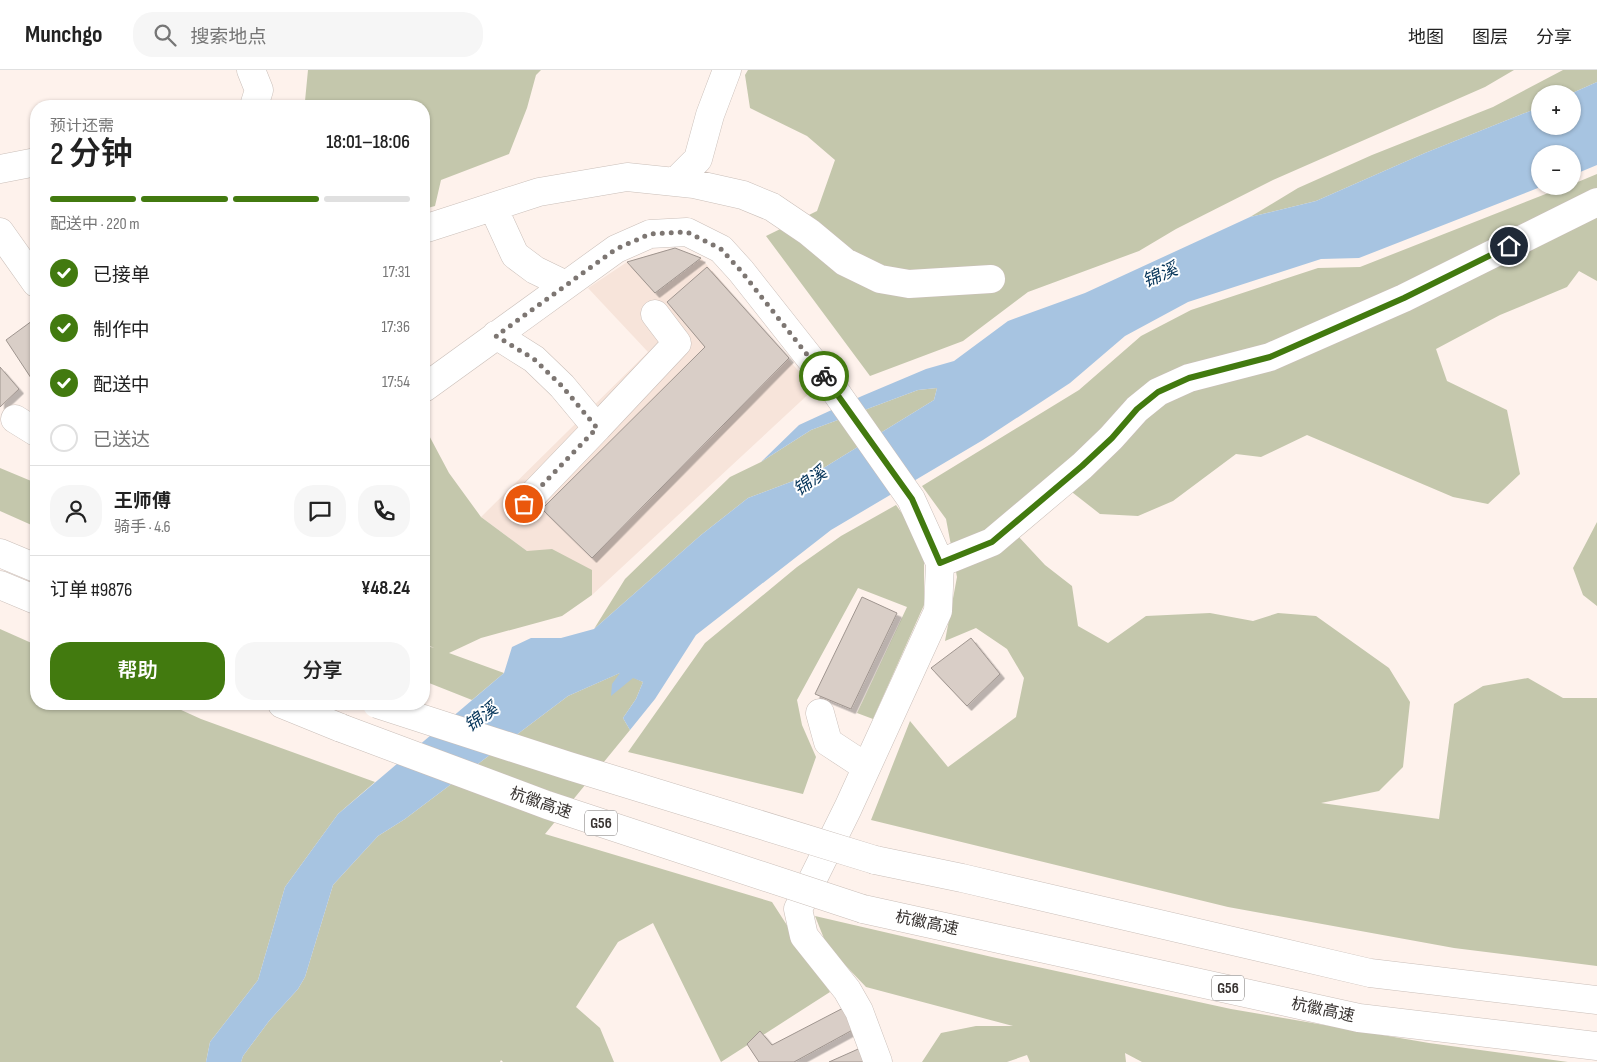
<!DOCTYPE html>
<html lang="zh">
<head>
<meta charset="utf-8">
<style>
  body { margin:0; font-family:"Sofia Sans Condensed","Noto Sans SC",sans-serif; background:#f6f6f6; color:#222; height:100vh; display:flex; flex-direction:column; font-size:19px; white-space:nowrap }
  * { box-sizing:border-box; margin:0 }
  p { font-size:16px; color:#767676 }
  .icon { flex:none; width:28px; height:28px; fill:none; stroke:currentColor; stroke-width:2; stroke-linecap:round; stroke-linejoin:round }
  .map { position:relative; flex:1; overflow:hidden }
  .sheet { position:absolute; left:30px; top:30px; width:400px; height:610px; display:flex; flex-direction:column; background:#fff; border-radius:20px; box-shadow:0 1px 4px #0004 }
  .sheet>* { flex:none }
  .controls { position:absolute; left:1531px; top:15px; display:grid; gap:10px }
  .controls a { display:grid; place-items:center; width:50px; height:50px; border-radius:50%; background:#fff; box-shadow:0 1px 4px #0004; font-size:25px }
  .pin { position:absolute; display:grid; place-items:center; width:42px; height:42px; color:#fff; margin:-21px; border:2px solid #fff; border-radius:50%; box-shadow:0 1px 5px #0007 }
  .courier { position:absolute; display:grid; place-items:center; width:50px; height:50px; margin:-25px; border:4px solid #427a0f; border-radius:50%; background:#fff; color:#222; box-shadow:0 1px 6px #0007 }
  .summary em { font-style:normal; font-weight:600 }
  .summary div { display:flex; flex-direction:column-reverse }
  .summary { display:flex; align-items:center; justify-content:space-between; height:85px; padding:0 20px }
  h1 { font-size:32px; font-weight:600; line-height:38px }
  .bar { display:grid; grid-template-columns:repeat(4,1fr); gap:8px 5px; align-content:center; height:60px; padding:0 20px }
  .bar i { height:6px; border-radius:4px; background:#e0e0e0 }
  .bar .current { background:#427a0f }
  .bar p { grid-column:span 4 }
  .line { display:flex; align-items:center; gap:12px; padding:0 20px; border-top:1px solid #e0e0e0 }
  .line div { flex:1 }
  .round { display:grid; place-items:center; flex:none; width:52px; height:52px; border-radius:20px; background:#f6f6f6 }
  ol { padding:0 20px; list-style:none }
  li { display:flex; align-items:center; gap:15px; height:55px }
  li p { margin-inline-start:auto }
  li .icon { padding:5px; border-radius:50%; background:#427a0f; color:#fff; stroke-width:4 }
  li:last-child { color:#767676 }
  li i { width:28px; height:28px; border:2px solid #e0e0e0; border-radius:50% }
  .button { display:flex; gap:10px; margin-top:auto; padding:10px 20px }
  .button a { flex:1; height:58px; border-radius:20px; background:#427a0f; color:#fff; font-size:20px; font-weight:600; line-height:58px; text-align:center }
  .button a+a { background:#f6f6f6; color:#222 }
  header { display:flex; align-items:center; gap:30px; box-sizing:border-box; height:70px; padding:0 25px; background:#fff; border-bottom:1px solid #e0e0e0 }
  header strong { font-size:24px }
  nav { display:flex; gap:28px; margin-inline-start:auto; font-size:18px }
  .search { width:350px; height:45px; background:#f6f6f6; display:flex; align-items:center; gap:12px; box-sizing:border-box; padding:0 18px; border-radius:20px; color:#767676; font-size:19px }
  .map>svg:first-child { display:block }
  .built { fill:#f7e4da }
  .green { fill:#c4c7ac }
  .water { fill:#a7c4e1 }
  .building { fill:#d9cec7; stroke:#9f958f; filter:url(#shadow) }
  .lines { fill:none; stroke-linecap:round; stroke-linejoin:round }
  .minor-casing { stroke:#cabfb9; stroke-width:29 }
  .highway-casing { stroke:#cabfb9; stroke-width:29 }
  .minor { stroke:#fff; stroke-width:28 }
  .highway { stroke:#fff; stroke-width:28 }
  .highway-bridge-casing { stroke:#cabfb9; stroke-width:29; stroke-linecap:butt }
  .highway-bridge { stroke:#fff; stroke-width:28 }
  .done { stroke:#7d7672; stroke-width:5; stroke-dasharray:0 9 }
  .route { stroke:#427a0f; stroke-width:6 }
  .labels { text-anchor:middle; stroke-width:4; stroke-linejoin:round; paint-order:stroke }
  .shield { fill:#fff; stroke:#74706f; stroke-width:1 }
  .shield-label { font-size:15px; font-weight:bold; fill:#383331 }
  .street-label { font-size:16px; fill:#383331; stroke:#fff }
  .water-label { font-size:18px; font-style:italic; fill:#06355a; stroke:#fff }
</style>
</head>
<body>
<header>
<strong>Munchgo</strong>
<div class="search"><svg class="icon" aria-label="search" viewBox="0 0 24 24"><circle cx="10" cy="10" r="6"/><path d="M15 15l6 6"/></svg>搜索地点</div>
<nav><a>地图</a><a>图层</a><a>分享</a></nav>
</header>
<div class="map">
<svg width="1597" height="992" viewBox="0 0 1597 992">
  <defs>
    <filter id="shadow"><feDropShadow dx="4.5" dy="4.5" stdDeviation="0" flood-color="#0004"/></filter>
  </defs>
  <rect width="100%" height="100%" fill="#fef2ec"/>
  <!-- built -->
  <path class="built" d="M666,180L701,188L814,319L592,525L527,481L481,447L648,282L588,218L627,192Z"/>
  <!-- green -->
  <path class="green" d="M308,0H541L536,5L527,38L509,84L441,110L435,136L424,139V36H298L305,31Z
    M748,0H1514L1485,17L1273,110L1176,159L1139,181L1028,222L963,271L870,306L766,166L817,141L835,90L807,66L750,38L745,5Z
    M1563,0H1597V12L1570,24H1540V37L1425,83L1316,131L1250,147L1298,118L1372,85L1493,37Z
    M1597,104V211L1579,201L1567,217L1500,245L1436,279L1447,311L1507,340L1520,404L1488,434L1453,427L1307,365L1261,387L1236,384L1173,431L1138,446L1100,444L1068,419L1018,466L1045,495L1072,516L1078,556L1108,573L1146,546L1210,543L1253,551L1278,543L1316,546L1389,598L1410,632L1403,697L1379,721L1321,733L1439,749L1454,634L1483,616L1528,608L1563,628H1597V896L1454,878L1228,837L871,750L910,651L948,697L1016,647L1024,608L1007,579L976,558L945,571L957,507L946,449L922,416L1079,320L1141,266L1191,240L1318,198L1360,197L1566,116H1572L1573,114Z
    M937,318L934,330L817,402L748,428L701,465L594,559L625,509L730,407L761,392L811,360L918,320Z
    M424,356L449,403L481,447L527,481L552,479L592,500V525L562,546L481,568L449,583L504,603L472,630L424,611V575L434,578L424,573Z
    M0,398L36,413V457L0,441Z
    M896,435L918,466L924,492V535L873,649L857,643L907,537L858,518L797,630L802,655L816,687L803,724L628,682L705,573L797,497L841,466Z
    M1597,452V536L1583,525L1573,498Z
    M0,559L36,575V634H168L201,649L375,712L338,744L285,817L258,910L210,972L206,992H0Z
    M622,602L643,612L636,629L623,648L630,660L545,764L772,832L830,922L721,992L653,853L618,872L576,937L600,958L614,992H503L501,990L500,992H241L243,986L269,951L298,919L305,907L333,815L378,766L405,749L568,626Z
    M815,846L992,887L1231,939L1429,973L1568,992H1142L1125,983L1126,992H1030L1027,985L1007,992H922L941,963L976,956H1013L866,917L827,876Z"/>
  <!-- water -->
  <path class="water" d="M1597,12V95L1573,105L1572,84H1540V116H1543L1359,188L1321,189L1188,232L1125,266L1070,313L983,370L831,460L696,565L655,629L630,660L623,648L636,629L643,612L633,608L611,626L612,614L620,603L568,626L405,749L378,766L333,815L305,907L298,919L269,951L243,986L241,992H206L210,972L258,910L285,817L338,744L504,603L512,577L531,568H561L594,559L701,465L748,428L817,402L934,330L937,318L918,320L811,360L761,392L799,355L862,326L926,299L954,291L1008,251L1085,223L1250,147L1316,131L1425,83L1540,37V56H1572V24H1570Z"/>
  <!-- building -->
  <path class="building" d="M675,178L701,188L655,223L627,192Z
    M707,197L789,288L592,488L542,439L705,277L667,232Z
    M36,248V308L33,311L6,270Z
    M0,297L19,319L0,337Z
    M862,527L897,543L851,639L815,624Z
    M971,568L1000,604L967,636L931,598Z
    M847,936L858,957L794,992H759L747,974L760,961L772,975Z
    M865,976L871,992H829Z"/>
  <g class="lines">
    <!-- minor casing -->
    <g class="minor-casing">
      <path id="minor" d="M251,0L259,20L254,36
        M0,99L36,92
        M675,112L698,89L710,45L727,0
        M493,137L515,185L535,200L566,215
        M424,159L539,122L627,107L694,114L743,125L772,137L809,162L845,192L880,209L909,214L991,209
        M0,162L36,213
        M496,265L534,289L562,316L597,358L524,434
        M424,318L616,179L650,164L687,162L721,179L741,201L831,315L911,429L940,493L938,541L848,738L798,839L804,866L847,920L859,941L878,992
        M15,349L36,362
        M597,358L677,273L655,244
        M940,493L992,472L1082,396L1111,368L1137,339L1158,322L1189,308L1270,287L1404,228L1597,132
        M820,643L828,672L866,697"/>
    </g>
    <!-- highway casing -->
    <g class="highway-casing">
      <path id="highway" d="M0,483L36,498
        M0,515L36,530
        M282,634L341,658
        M875,790L962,808L1370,903L1597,930
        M863,839L1359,948L1597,976"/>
    </g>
    <!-- minor -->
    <use href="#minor" class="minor"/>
    <!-- highway -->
    <use href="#highway" class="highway"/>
    <!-- highway-bridge casing -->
    <g class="highway-bridge-casing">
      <path id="highway-bridge" d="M377,634L569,696L875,790
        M341,658L547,735L863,839"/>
    </g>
    <!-- highway-bridge -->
    <use href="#highway-bridge" class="highway-bridge"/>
  </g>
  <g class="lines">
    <!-- done -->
    <path class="done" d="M524,434L597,358L562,316L534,289L496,266L616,179L650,164L687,162L721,179L741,201L824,306"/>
    <!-- route -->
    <path class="route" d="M824,306L912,429L940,493L992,472L1082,396L1112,368L1137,339L1158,322L1189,308L1270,287L1404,228L1509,176"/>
  </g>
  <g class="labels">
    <!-- shield labels -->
    <g class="shield">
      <rect x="585" y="740.5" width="32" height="25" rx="4"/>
      <rect x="1212" y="905.5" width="32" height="25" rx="4"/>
    </g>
    <g class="shield-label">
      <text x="601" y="758">G56</text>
      <text x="1228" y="923">G56</text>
    </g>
    <!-- street labels -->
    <g class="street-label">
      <text transform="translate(541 732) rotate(19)" y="6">杭徽高速</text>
      <text transform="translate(927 852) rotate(12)" y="6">杭徽高速</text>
      <text transform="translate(1323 939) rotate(12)" y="6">杭徽高速</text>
    </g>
    <!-- water labels -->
    <g class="water-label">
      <text transform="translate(1160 205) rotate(-24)" y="6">锦溪</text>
      <text transform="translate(810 411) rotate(-36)" y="6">锦溪</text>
      <text transform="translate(481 647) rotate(-36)" y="6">锦溪</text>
    </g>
  </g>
</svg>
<div class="controls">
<a>+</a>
<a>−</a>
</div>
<div class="pin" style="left:524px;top:434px;background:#ea580c"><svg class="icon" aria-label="bag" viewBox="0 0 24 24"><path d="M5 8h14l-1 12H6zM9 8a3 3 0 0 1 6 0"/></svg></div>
<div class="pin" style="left:1509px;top:176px;background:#1f2937"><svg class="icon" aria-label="home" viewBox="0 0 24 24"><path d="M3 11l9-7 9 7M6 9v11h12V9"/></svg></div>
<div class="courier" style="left:824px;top:306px"><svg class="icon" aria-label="bike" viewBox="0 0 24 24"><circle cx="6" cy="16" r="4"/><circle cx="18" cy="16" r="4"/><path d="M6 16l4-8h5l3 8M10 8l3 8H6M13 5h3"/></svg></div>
<section class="sheet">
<div class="summary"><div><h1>2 分钟</h1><p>预计还需</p></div><em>18:01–18:06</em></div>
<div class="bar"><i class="current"></i><i class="current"></i><i class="current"></i><i></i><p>配送中 · 220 m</p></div>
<ol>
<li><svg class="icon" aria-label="check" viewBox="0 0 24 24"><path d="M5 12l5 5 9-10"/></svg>已接单<p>17:31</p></li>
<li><svg class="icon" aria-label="check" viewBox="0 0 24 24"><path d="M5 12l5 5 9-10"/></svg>制作中<p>17:36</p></li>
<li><svg class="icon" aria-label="check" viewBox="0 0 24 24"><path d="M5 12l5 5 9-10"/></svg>配送中<p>17:54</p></li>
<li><i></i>已送达</li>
</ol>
<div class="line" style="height:90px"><a class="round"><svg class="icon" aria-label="person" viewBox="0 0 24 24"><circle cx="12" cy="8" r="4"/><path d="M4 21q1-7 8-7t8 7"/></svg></a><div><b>王师傅</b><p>骑手 · 4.6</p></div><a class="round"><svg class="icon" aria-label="chat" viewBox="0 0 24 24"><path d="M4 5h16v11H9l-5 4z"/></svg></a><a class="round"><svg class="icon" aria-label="phone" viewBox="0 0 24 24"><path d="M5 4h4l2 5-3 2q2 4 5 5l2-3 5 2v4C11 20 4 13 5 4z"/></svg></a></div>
<div class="line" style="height:65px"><div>订单 #9876</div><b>¥48.24</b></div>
<div class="button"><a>帮助</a><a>分享</a></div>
</section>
</div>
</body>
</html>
